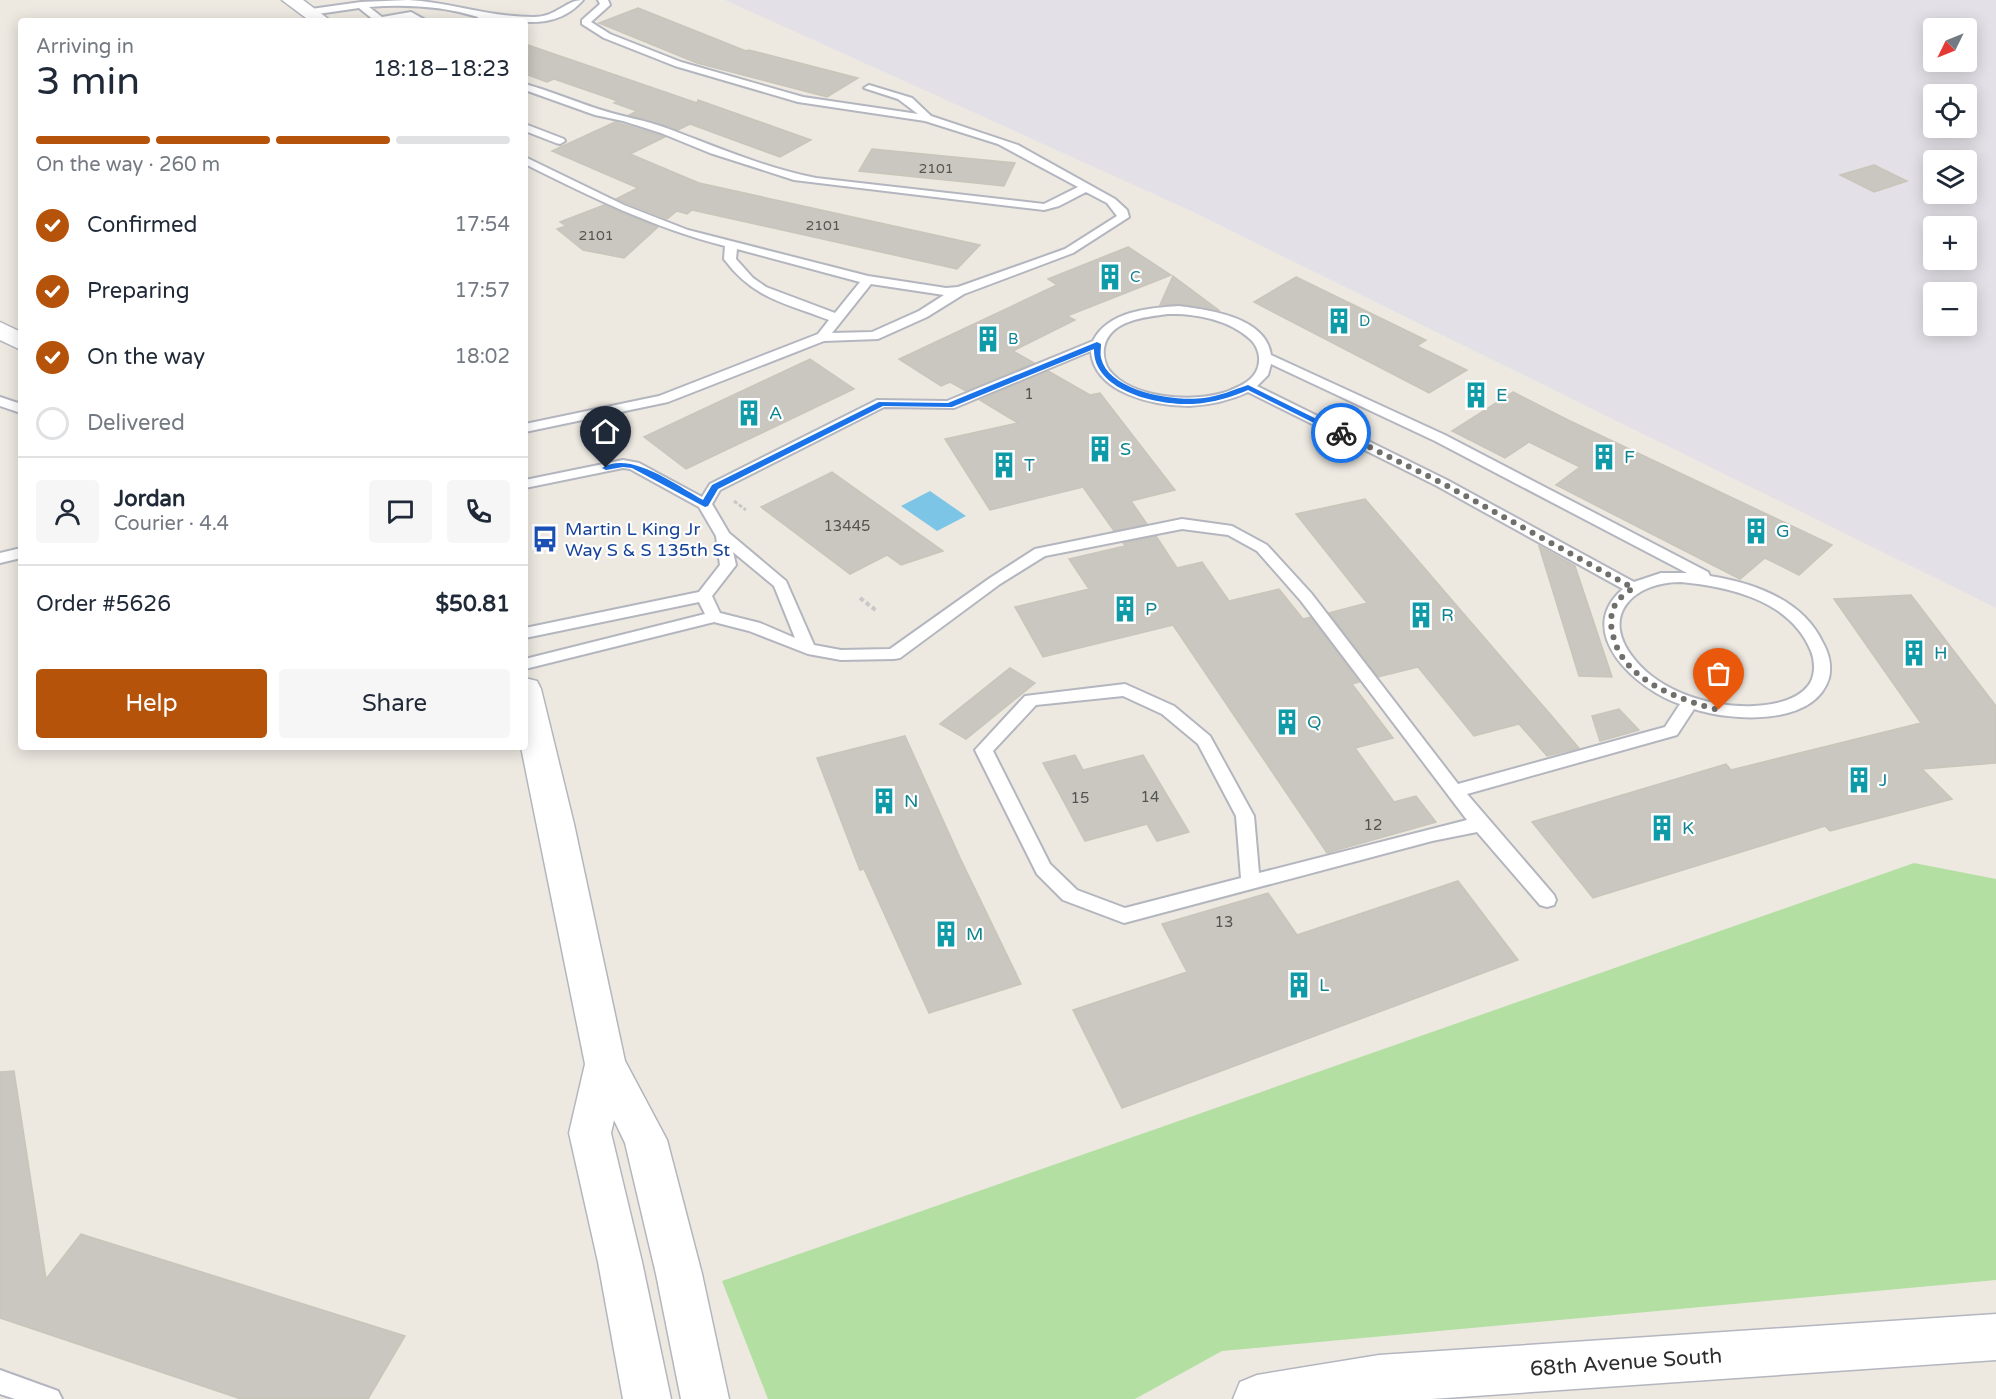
<!DOCTYPE html>
<html lang="en">
<head>
<meta charset="utf-8">
<style>
  body { margin:0; font-family:"Varela Round",sans-serif; background:#f6f6f7; color:#1f2937; height:100vh; display:flex; flex-direction:column; font-size:22px; white-space:nowrap }
  * { box-sizing:border-box; margin:0 }
  p { font-size:20px; color:#747a83 }
  .icon { flex:none; width:33px; height:33px; fill:none; stroke:currentColor; stroke-width:2; stroke-linecap:round; stroke-linejoin:round }
  .map { position:relative; flex:1; overflow:hidden }
  .panel { position:absolute; left:18px; top:18px; width:510px; height:732px; display:flex; flex-direction:column; background:#fff; border-radius:6px; box-shadow:0 3px 15px #0003 }
  .panel>* { flex:none }
  .needle { width:39px; rotate:227deg }
  .buttons { position:absolute; left:1923px; top:18px; display:grid; gap:12px }
  .buttons a { display:grid; place-items:center; width:54px; height:54px; border-radius:6px; background:#fff; box-shadow:0 3px 15px #0003; font-size:30px }
  .pin { position:absolute; display:grid; place-items:center; width:51px; height:51px; color:#fff; margin:-62px -26px; border-radius:50% 50% 50% 0; rotate:-45deg; box-shadow:0 0 6px #0007 }
  .pin .icon { rotate:45deg }
  .courier { position:absolute; display:grid; place-items:center; width:60px; height:60px; margin:-30px; border:4px solid #1a73e8; border-radius:50%; background:#fff; color:#222; box-shadow:0 2px 8px #0007 }
  .summary em { font-style:normal; font-weight:600 }
  .summary div { display:flex; flex-direction:column-reverse }
  .summary { display:flex; align-items:center; justify-content:space-between; height:102px; padding:0 18px }
  h1 { font-size:39px; font-weight:600; line-height:45px }
  .bar { display:grid; grid-template-columns:repeat(4,1fr); gap:9px 6px; align-content:center; height:72px; padding:0 18px }
  .bar i { height:8px; border-radius:4px; background:#e0e1e3 }
  .bar .selected { background:#b45309 }
  .bar p { grid-column:span 4 }
  .line { display:flex; align-items:center; gap:15px; padding:0 18px; border-top:2px solid #e0e1e3 }
  .line div { flex:1 }
  .round { display:grid; place-items:center; flex:none; width:63px; height:63px; border-radius:6px; background:#f6f6f7 }
  ol { padding:0 18px; list-style:none }
  li { display:flex; align-items:center; gap:18px; height:66px }
  li p { margin-inline-start:auto }
  li .icon { padding:6px; border-radius:50%; background:#b45309; color:#fff; stroke-width:4 }
  li:last-child { color:#747a83 }
  li i { width:33px; height:33px; border:3px solid #e0e1e3; border-radius:50% }
  .action { display:flex; gap:12px; margin-top:auto; padding:12px 18px }
  .action a { flex:1; height:69px; border-radius:6px; background:#b45309; color:#fff; font-size:24px; font-weight:600; line-height:69px; text-align:center }
  .action a+a { background:#f6f6f7; color:#1f2937 }
  .map>svg:first-child { display:block }
  .industrial { fill:#e3e1e7; fill-rule:evenodd }
  .green { fill:#b4dfa2 }
  .water { fill:#7dc5e7 }
  .building { fill:#c9c7bf; stroke:#c9c5ba; stroke-width:1.5 }
  .lines { fill:none; stroke-linecap:round; stroke-linejoin:round }
  .service-casing { stroke:#b4b6bf; stroke-width:4 }
  .minor-casing { stroke:#b4b6bf; stroke-width:3 }
  .tertiary-casing { stroke:#b4b6bf; stroke-width:3 }
  .secondary-casing { stroke:#b4b6bf; stroke-width:3 }
  .path-far1 { stroke:#c8c8c8; stroke-width:3; stroke-dasharray:4 2; stroke-linecap:butt }
  .path { stroke:#c8c8c8; stroke-width:4; stroke-dasharray:4.5 3; stroke-linecap:butt }
  .service { fill:#fff; fill-rule:evenodd }
  .minor { fill:#fff; fill-rule:evenodd }
  .tertiary { fill:#fff; fill-rule:evenodd }
  .secondary { fill:#fff; fill-rule:evenodd }
  .route { fill:#1a73e8 }
  .done { stroke:#706f6c; stroke-width:6; stroke-dasharray:0 10.8 }
  .labels { text-anchor:middle; stroke-width:4.5; stroke-linejoin:round; paint-order:stroke }
  .far-number-label { font-size:14px; fill:#545452 }
  .far-culture-label { font-size:15px; fill:#0d838f; stroke:#fff; text-anchor:start }
  .number-label { font-size:15px; fill:#545452 }
  .culture-label { font-size:18px; fill:#0d838f; stroke:#fff; text-anchor:start }
  .transit-label { font-size:18px; fill:#164399; stroke:#fff; text-anchor:start }
  .near-street-label { font-size:21px; fill:#2d2d2d; stroke:#fff }
</style>
</head>
<body>
<div class="map">
<svg width="1996" height="1399" viewBox="0 0 1996 1399">
  <rect width="100%" height="100%" fill="#ede9e1"/>
  <!-- industrial -->
  <path class="industrial" d="M725,0H1996V608L1189,210ZM1934,28H1966V62H1934ZM1934,94H1966V128H1934ZM1934,160H1966V194H1934ZM1934,226H1966V260H1934ZM1934,292H1966V326H1934Z"/>
  <!-- green -->
  <path class="green" d="M1914,863L1996,879V1280L1222,1351L1135,1399H768L722,1281Z"/>
  <!-- water -->
  <path class="water" d="M930,491L966,516L937,531L901,506Z"/>
  <!-- building -->
  <path class="building" d="M638,8L746,51L749,50L858,78L827,97L697,63L599,23Z
    M525,44L697,103L698,100L811,140L780,157L690,124L678,130L629,115L637,111L614,103L618,101L554,79L547,82L525,74Z
    M615,122L665,137L630,154L699,183L980,245L957,269L692,210L687,214L677,211L667,219L616,199L638,188L552,151Z
    M872,149L1015,163L1004,186L859,171Z
    M1874,165L1907,181L1874,192L1840,175Z
    M604,205L622,213L658,227L624,258L583,250L557,229L566,226L560,222Z
    M1128,247L1171,275L1067,316L1075,320L1013,351L1034,363L966,391L950,382L941,386L899,359L1057,285L1048,279Z
    M1173,276L1220,311L1179,304L1160,305Z
    M1296,277L1426,340L1417,346L1467,370L1429,393L1254,302Z
    M810,359L854,389L686,469L644,437Z
    M1048,371L1090,395L1100,393L1175,490L1131,501L1147,524L1114,531L1083,487L990,510L945,439L1018,423L980,400Z
    M1513,392L1568,420L1832,545L1799,575L1765,558L1740,579L1556,485L1580,467L1529,442L1505,458L1452,431Z
    M832,472L943,551L901,565L887,555L850,574L761,507Z
    M1365,499L1550,714L1579,748L1547,756L1519,724L1474,736L1418,667L1378,677L1329,613L1367,603L1296,514Z
    M1156,536L1177,568L1202,562L1229,601L1279,589L1303,619L1311,617L1359,682L1352,684L1393,738L1355,748L1394,802L1416,796L1436,822L1327,853L1173,625L1043,657L1015,607L1089,589L1069,559L1125,546L1123,543Z
    M1539,546L1575,566L1612,677L1579,676Z
    M1911,595L1996,706V763L1922,769L1952,799L1830,831L1825,826L1593,898L1532,822L1726,764L1731,770L1921,723L1834,599Z
    M1010,668L1035,683L966,739L940,724Z
    M1619,709L1639,730L1600,741L1592,716Z
    M905,736L961,860L1021,984L929,1013L864,869L860,870L817,758Z
    M1075,755L1083,770L1143,755L1189,832L1157,841L1147,824L1085,841L1043,763Z
    M1458,881L1518,960L1122,1108L1073,1010L1187,972L1162,924L1268,893L1297,935Z
    M14,1071L46,1279L81,1234L405,1336L368,1399H241L0,1318V1072Z"/>
  <g class="lines">
    <!-- service casing -->
    <g class="service-casing">
      <path id="service" d="M408,0C450,2 489,17 532,17C556,18 565,0 583,0C556,31 521,21 486,19L487,21H477L478,17C442,6 406,4 369,7L382,17L411,12L427,21H415L410,18L375,21L359,8L311,15L306,12L311,9L361,2Z
        M598,0H608L610,5L591,22L610,34L681,62L803,97L918,114L898,99L864,88L869,85L912,98L931,116L1018,145L1115,199L1127,210L1129,217L1073,253L964,294L927,317L878,339L824,341L668,402L525,432V424L659,396L818,334L829,320C785,303 754,299 724,259L725,246C654,228 591,197 525,164V157L624,205L688,230L868,276L946,288L958,287L1065,249L1117,216L1107,203L1086,192L1059,206L1044,210L794,180L710,153L661,133L623,121L595,115L525,90V84C550,91 574,101 598,109C622,117 646,120 669,129C717,147 765,168 816,178L1044,204L1078,187L998,144L925,121L798,102L675,66L604,38L582,24V20L600,4ZM737,249L860,282L835,313L766,287L753,278L736,259ZM871,284L944,295L919,311L872,332L832,333Z
        M525,124L564,139L565,141L560,144L556,143L525,131Z
        M1179,306C1209,310 1266,317 1271,355L1445,435L1708,572L1710,576C1754,583 1803,600 1823,643C1829,654 1832,665 1829,678C1814,727 1731,721 1694,709L1677,735L1467,794L1554,895L1556,900L1554,905L1547,907L1540,905L1477,832L1432,841L1124,923L1063,900L1037,874L975,750L1025,696L1125,684L1174,706L1210,736L1254,816L1259,873L1467,820L1301,601L1257,551L1228,535L1182,529L1045,556L1000,584L900,658L894,659L841,660L808,654L749,631L714,622L525,669V659L705,614L699,602L525,638V628L699,592L720,565L716,536L699,507L630,469L623,468L525,488V480L623,460L639,463L702,497L710,484L877,400L947,401L1093,341C1108,311 1149,308 1179,306ZM1168,314C1195,313 1230,320 1250,339C1259,347 1262,361 1256,372C1250,383 1236,388 1226,392C1193,403 1132,399 1109,370C1105,364 1103,355 1104,348C1109,320 1145,317 1168,314ZM1091,351C1094,393 1154,406 1189,406C1209,405 1229,401 1248,392L1437,486L1623,589C1572,632 1637,690 1680,704L1665,727L1458,784L1311,593L1267,545L1232,526L1182,519L1035,549L990,578L890,649L841,650L814,645L786,581L729,533L712,504L720,490L884,407L954,408ZM1271,364L1435,441L1687,573H1661L1634,582L1447,480L1257,386L1268,375ZM733,552L774,586L795,638L760,623L720,613L712,596L736,565ZM1681,582C1730,587 1790,600 1811,651C1815,661 1816,676 1808,686C1796,701 1773,705 1754,706C1713,708 1662,693 1635,660C1598,616 1633,582 1681,582ZM1123,696L1162,714L1198,744L1236,816L1241,878L1125,908L1077,890L1050,864L993,751L1036,705Z
        M0,397L21,404V413L0,406Z
        M21,548V558L0,563V553Z
        M0,1370L58,1391L62,1399H15L0,1394Z"/>
    </g>
    <!-- minor casing -->
    <g class="minor-casing">
      <path id="minor" d="M0,322L21,332V350L0,340Z"/>
    </g>
    <!-- tertiary casing -->
    <g class="tertiary-casing">
      <path id="tertiary" d="M1996,1314V1360L1431,1399H1233L1240,1382L1257,1375L1379,1355Z"/>
    </g>
    <!-- secondary casing -->
    <g class="secondary-casing">
      <path id="secondary" d="M282,0H303L331,21H310Z
        M525,678L537,681L541,689L574,824L625,1061L667,1140L702,1274L729,1399H681L656,1274L625,1143L614,1120L611,1133L642,1262L671,1399H623L598,1262L569,1133L585,1064L521,747H525Z"/>
    </g>
    <!-- path-far1 -->
    <path class="path-far1" d="M734,501L746,510"/>
    <!-- path -->
    <path class="path" d="M860,598L877,611"/>
    <!-- service -->
    <use href="#service" class="service"/>
    <!-- minor -->
    <use href="#minor" class="minor"/>
    <!-- tertiary -->
    <use href="#tertiary" class="tertiary"/>
    <!-- secondary -->
    <use href="#secondary" class="secondary"/>
  </g>
  <!-- route -->
  <path class="route" d="M1097,342L1101,344C1101,348 1100,354 1101,358C1109,392 1176,402 1204,398C1220,396 1233,390 1248,385L1345,433L1338,435L1248,390C1234,396 1219,401 1203,403C1168,408 1093,394 1094,349L952,407L883,406L718,489L708,506L705,507L632,468L623,467L606,470L602,468C630,450 677,486 703,500L712,485L879,402L948,403Z"/>
  <g class="lines">
    <!-- done -->
    <path class="done" d="M1341,433L1442,483L1633,588C1628,592 1620,597 1616,603C1610,614 1610,624 1613,635C1622,680 1680,700 1719,710"/>
  </g>
  <!-- icons -->
  <defs>
    <g id="building-bare" transform="scale(2.07)"><path d="M-4-6H4V6H1V3H-1V6H-4ZM-2.5-4.3h1.7v1.8h-1.7ZM.8-4.3h1.7v1.8H.8ZM-2.5-1h1.7V.8h-1.7ZM.8-1h1.7V.8H.8Z" fill="#0f9aa8" stroke="#fff" stroke-width="2.5" paint-order="stroke"/></g>
    <g id="bus-bare" transform="scale(2.07)"><path d="M-5-6H5V4H4V6H2V4H-2V6H-4V4H-5ZM-3.5-4V0h7V-4ZM-3.5 1.2v1.5H-2V1.2ZM2 1.2v1.5H3.5V1.2Z" fill="#1a4fb4" stroke="#fff" stroke-width="2.5" paint-order="stroke"/></g>
  </defs>
  <g fill-rule="evenodd">
    <use href="#building-bare" x="1110" y="277"/>
    <use href="#building-bare" x="1339" y="321"/>
    <use href="#building-bare" x="988" y="339"/>
    <use href="#building-bare" x="1476" y="395"/>
    <use href="#building-bare" x="749" y="413"/>
    <use href="#building-bare" x="1100" y="449"/>
    <use href="#building-bare" x="1604" y="457"/>
    <use href="#building-bare" x="1004" y="465"/>
    <use href="#building-bare" x="1756" y="531"/>
    <use href="#bus-bare" x="545" y="539"/>
    <use href="#building-bare" x="1125" y="609"/>
    <use href="#building-bare" x="1421" y="615"/>
    <use href="#building-bare" x="1914" y="653"/>
    <use href="#building-bare" x="1287" y="722"/>
    <use href="#building-bare" x="1859" y="780"/>
    <use href="#building-bare" x="884" y="801"/>
    <use href="#building-bare" x="1662" y="828"/>
    <use href="#building-bare" x="946" y="934"/>
    <use href="#building-bare" x="1299" y="985"/>
  </g>
  <g class="labels">
    <!-- far-number labels -->
    <g class="far-number-label">
      <text x="936" y="173">2101</text>
      <text x="823" y="230">2101</text>
      <text x="596" y="240">2101</text>
    </g>
    <!-- far-culture labels -->
    <g class="far-culture-label">
      <text x="1130" y="282">C</text>
      <text x="1359" y="326">D</text>
      <text x="1008" y="344">B</text>
    </g>
    <!-- number labels -->
    <g class="number-label">
      <text x="1029" y="399">1</text>
      <text x="847" y="531">13445</text>
      <text x="1150" y="802">14</text>
      <text x="1080" y="803">15</text>
      <text x="1373" y="830">12</text>
      <text x="1224" y="927">13</text>
    </g>
    <!-- culture labels -->
    <g class="culture-label">
      <text x="1496" y="401">E</text>
      <text x="769" y="419">A</text>
      <text x="1120" y="455">S</text>
      <text x="1624" y="463">F</text>
      <text x="1024" y="471">T</text>
      <text x="1776" y="537">G</text>
      <text x="1145" y="615">P</text>
      <text x="1441" y="621">R</text>
      <text x="1934" y="659">H</text>
      <text x="1307" y="728">Q</text>
      <text x="1879" y="786">J</text>
      <text x="904" y="807">N</text>
      <text x="1682" y="834">K</text>
      <text x="966" y="940">M</text>
      <text x="1319" y="991">L</text>
    </g>
    <!-- transit labels -->
    <g class="transit-label">
      <text x="565" y="535">Martin L King Jr<tspan x="565" dy="21">Way S &amp; S 135th St</tspan></text>
    </g>
    <!-- near-street labels -->
    <g class="near-street-label">
      <text transform="translate(1626 1362) rotate(-4)" y="7">68th Avenue South</text>
    </g>
  </g>
</svg>
<div class="buttons">
<a><svg class="needle" viewBox="-14 -14 28 28"><path d="M0-13l5 13h-10z" fill="#e53935"/><path d="M0 13l5-13h-10z" fill="#747a83"/></svg></a>
<a><svg class="icon" aria-label="locate" viewBox="0 0 24 24"><circle cx="12" cy="12" r="6"/><path d="M12 2v4M12 18v4M2 12h4M18 12h4"/></svg></a>
<a><svg class="icon" aria-label="layers" viewBox="0 0 24 24"><path d="M12 4l9 5-9 5-9-5zM3 14l9 5 9-5"/></svg></a>
<a>+</a>
<a>−</a>
</div>
<div class="pin" style="left:1719px;top:710px;background:#ea580c"><svg class="icon" aria-label="bag" viewBox="0 0 24 24"><path d="M5 8h14l-1 12H6zM9 8a3 3 0 0 1 6 0"/></svg></div>
<div class="pin" style="left:606px;top:468px;background:#1f2937"><svg class="icon" aria-label="home" viewBox="0 0 24 24"><path d="M3 11l9-7 9 7M6 9v11h12V9"/></svg></div>
<div class="courier" style="left:1341px;top:433px"><svg class="icon" aria-label="bike" viewBox="0 0 24 24"><circle cx="6" cy="16" r="4"/><circle cx="18" cy="16" r="4"/><path d="M6 16l4-8h5l3 8M10 8l3 8H6M13 5h3"/></svg></div>
<section class="panel">
<div class="summary"><div><h1>3 min</h1><p>Arriving in</p></div><em>18:18–18:23</em></div>
<div class="bar"><i class="selected"></i><i class="selected"></i><i class="selected"></i><i></i><p>On the way · 260 m</p></div>
<ol>
<li><svg class="icon" aria-label="check" viewBox="0 0 24 24"><path d="M5 12l5 5 9-10"/></svg>Confirmed<p>17:54</p></li>
<li><svg class="icon" aria-label="check" viewBox="0 0 24 24"><path d="M5 12l5 5 9-10"/></svg>Preparing<p>17:57</p></li>
<li><svg class="icon" aria-label="check" viewBox="0 0 24 24"><path d="M5 12l5 5 9-10"/></svg>On the way<p>18:02</p></li>
<li><i></i>Delivered</li>
</ol>
<div class="line" style="height:108px"><a class="round"><svg class="icon" aria-label="person" viewBox="0 0 24 24"><circle cx="12" cy="8" r="4"/><path d="M4 21q1-7 8-7t8 7"/></svg></a><div><b>Jordan</b><p>Courier · 4.4</p></div><a class="round"><svg class="icon" aria-label="chat" viewBox="0 0 24 24"><path d="M4 5h16v11H9l-5 4z"/></svg></a><a class="round"><svg class="icon" aria-label="phone" viewBox="0 0 24 24"><path d="M5 4h4l2 5-3 2q2 4 5 5l2-3 5 2v4C11 20 4 13 5 4z"/></svg></a></div>
<div class="line" style="height:78px"><div>Order #5626</div><b>$50.81</b></div>
<div class="action"><a>Help</a><a>Share</a></div>
</section>
</div>
</body>
</html>
